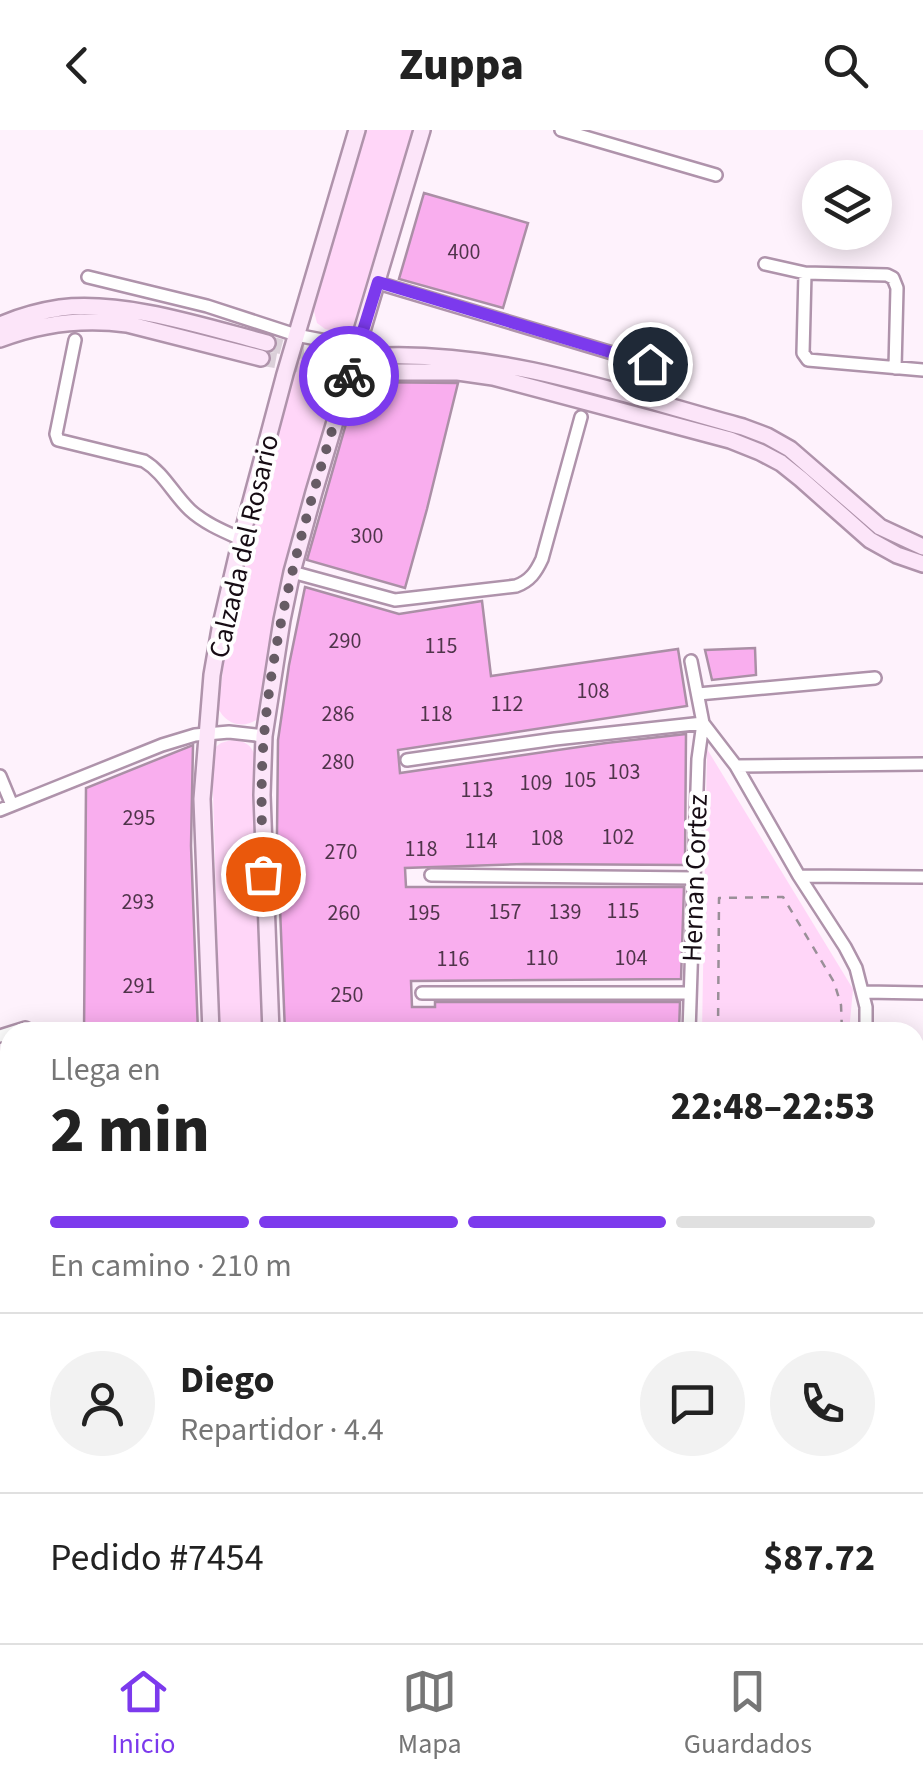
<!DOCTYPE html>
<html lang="es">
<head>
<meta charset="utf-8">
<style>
  body { margin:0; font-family:"Source Sans 3",sans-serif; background:#f2f2f2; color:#222; height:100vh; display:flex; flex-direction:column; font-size:38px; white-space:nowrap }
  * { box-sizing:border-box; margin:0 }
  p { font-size:32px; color:#767676 }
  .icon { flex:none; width:55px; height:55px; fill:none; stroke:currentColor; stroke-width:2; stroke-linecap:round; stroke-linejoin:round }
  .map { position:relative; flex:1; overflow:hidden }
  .panel { position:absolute; left:0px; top:892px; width:925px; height:622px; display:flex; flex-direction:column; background:#fff; border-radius:30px 30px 0 0; box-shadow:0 5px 25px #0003 }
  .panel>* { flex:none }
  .controls { position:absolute; left:802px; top:30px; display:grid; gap:20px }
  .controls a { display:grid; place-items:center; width:90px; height:90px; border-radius:50%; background:#fff; box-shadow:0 5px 25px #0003; font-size:50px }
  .pin { position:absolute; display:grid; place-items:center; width:85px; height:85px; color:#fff; margin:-42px; border:5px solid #fff; border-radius:50%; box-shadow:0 2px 10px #0007 }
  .courier { position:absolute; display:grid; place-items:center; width:100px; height:100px; margin:-50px; border:8px solid #7c3aed; border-radius:50%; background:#fff; color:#222; box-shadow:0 2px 12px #0007 }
  .summary em { font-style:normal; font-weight:800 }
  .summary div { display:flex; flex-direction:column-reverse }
  .summary { display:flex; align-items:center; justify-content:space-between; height:170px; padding:0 50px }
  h1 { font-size:65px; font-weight:800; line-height:75px }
  .bar { display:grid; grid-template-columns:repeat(4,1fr); gap:15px 10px; align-content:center; height:120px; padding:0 50px }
  .bar i { height:12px; border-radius:8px; background:#e0e0e0 }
  .bar .active { background:#7c3aed }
  .bar p { grid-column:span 4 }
  .line { display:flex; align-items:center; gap:25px; padding:0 50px; border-top:2px solid #e0e0e0 }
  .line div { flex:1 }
  .round { display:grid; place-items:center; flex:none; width:105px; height:105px; border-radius:52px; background:#f2f2f2 }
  header { display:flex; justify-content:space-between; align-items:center; height:130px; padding:0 50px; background:#fff; font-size:45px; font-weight:800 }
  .tabs { display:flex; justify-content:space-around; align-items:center; height:140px; border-top:2px solid #e0e0e0; background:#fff; font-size:28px; color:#767676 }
  .tabs a { display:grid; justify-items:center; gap:5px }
  .tabs .active { color:#7c3aed }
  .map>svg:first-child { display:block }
  .green { fill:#ffd6f8 }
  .building { fill:#f9aeee; stroke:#ab8fa6; stroke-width:2.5 }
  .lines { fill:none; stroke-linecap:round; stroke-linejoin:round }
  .secondary-tunnel { stroke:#dbd0d9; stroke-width:15; stroke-dasharray:15 8; stroke-linecap:butt }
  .street-casing { stroke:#af93ab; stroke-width:16 }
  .secondary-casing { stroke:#af93ab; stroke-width:20 }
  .path { stroke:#9a8f98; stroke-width:2.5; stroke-dasharray:8 8; stroke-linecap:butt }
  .street { stroke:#fff; stroke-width:11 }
  .secondary { stroke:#fce5f9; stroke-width:15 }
  .done { stroke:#675c65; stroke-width:10; stroke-dasharray:0 18 }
  .route { stroke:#7c3aed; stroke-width:12 }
  .labels { text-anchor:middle; stroke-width:8; stroke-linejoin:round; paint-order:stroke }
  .number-label { font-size:22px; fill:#4f344a }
  .street-label { font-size:28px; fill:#160c14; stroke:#fff }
</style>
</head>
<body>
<header><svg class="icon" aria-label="back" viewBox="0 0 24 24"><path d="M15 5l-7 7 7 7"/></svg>Zuppa<svg class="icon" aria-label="search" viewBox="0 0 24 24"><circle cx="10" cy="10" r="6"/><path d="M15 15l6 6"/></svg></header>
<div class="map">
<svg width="923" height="1513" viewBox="0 0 923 1513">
  <rect width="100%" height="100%" fill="#fef2fc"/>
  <!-- green -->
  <path class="green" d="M364,0H412L353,196L344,203L325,199L317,193L314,181Z
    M318,220C336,224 341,232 340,250L277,477L262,585C248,600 227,597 218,578L233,464L299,227L306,222Z
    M231,610C248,611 253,616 257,633L264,902H220L212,627L213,619L221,613Z
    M707,619L853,859L849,902H702Z
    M269,1505H318L320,1513H271Z"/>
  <!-- building -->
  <path class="building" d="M424,63L528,93L503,178L399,149Z
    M358,252L458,253L427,379L405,458L307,430Z
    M305,457L399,484L482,471L491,546L678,519L687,576L398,620L400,643L606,613L686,604L685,735L525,734L405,738L406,757H684L681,849L411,851L412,877H435V872H680L679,902H285L277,704L278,610L289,535Z
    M755,518L756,545L712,550L705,520Z
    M193,615L191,716L198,902H84L86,658Z"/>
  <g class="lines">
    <!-- secondary-tunnel -->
    <path class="secondary-tunnel" d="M267,213L298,221L383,226
      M261,228L321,239L381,242"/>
    <!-- street casing -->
    <g class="street-casing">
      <path id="street" d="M561,0L716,45
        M765,134L805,143L887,145L893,148L897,158L895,238
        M805,143L803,223L808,230L923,240
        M88,147L207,176L296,205L358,217
        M378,153L649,234
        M75,210L56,304L58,310L144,331C164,343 173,364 190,380C204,393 223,401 241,409
        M292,442L395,470L516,456C530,451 536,442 542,429L581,287
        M691,531L703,593L736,636L799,746L845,817L856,838L866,877V902
        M698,564L875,548
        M407,630L555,609L703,593L698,629L689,902
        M736,636L923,634
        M0,646L12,675
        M0,680L162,615L195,605L229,602L264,606
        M431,745L694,748
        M799,746L923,747
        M864,862L923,863
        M422,863H689
        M0,906L25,898L33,902
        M915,979H923
        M0,1093L10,1090
        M915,1094H923
        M0,1195L10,1192
        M915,1206H923
        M0,1290L10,1286
        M915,1328H923
        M0,1436H5
        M915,1443H923
        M163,1505L164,1513
        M596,1505V1513
        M779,1513L780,1505"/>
    </g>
    <!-- secondary casing -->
    <g class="secondary-casing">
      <path id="secondary" d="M0,195C19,187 40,181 60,178C124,170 206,197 267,213
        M0,209C42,193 82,188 127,194L261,228
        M383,226C506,222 625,265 743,297L767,306L790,319L880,397L923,417
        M381,242H458L493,247L730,310L760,322L781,333L801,349L870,410L897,425L923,434
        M211,902L202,669L212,545L220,499L241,409L285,244L357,0
        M271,902L262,665L264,606L282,490L292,442L314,362L422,0
        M262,1505L263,1513
        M324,1505L325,1513"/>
    </g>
    <!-- path -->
    <path class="path" d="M718,902L719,768L783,767L834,852L841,875L842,902"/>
    <!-- street -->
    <use href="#street" class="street"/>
    <!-- secondary -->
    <use href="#secondary" class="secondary"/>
  </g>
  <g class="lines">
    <!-- done -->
    <path class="done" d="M263,744C262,699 260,652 264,606C275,483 312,364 349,246"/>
    <!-- route -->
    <path class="route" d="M349,246L378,152L650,234"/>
  </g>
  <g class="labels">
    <!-- number labels -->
    <g class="number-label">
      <text x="464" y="129">400</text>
      <text x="367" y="413">300</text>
      <text x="345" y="518">290</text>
      <text x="441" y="523">115</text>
      <text x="593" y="568">108</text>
      <text x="507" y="581">112</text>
      <text x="338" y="591">286</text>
      <text x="436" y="591">118</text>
      <text x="338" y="639">280</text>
      <text x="624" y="649">103</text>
      <text x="580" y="657">105</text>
      <text x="536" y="660">109</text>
      <text x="477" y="667">113</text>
      <text x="139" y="695">295</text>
      <text x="618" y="714">102</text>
      <text x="547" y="715">108</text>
      <text x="481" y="718">114</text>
      <text x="421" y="726">118</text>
      <text x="341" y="729">270</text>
      <text x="138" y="779">293</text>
      <text x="623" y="788">115</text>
      <text x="505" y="789">157</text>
      <text x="565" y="789">139</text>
      <text x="344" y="790">260</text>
      <text x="424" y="790">195</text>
      <text x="542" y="835">110</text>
      <text x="631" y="835">104</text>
      <text x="453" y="836">116</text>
      <text x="139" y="863">291</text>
      <text x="347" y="872">250</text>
    </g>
    <!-- street labels -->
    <g class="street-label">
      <text transform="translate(243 416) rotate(-77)" y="10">Calzada del Rosario</text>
      <text transform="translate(694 748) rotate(-88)" y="10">Hernan Cortez</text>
    </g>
  </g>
</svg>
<div class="controls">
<a><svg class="icon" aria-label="layers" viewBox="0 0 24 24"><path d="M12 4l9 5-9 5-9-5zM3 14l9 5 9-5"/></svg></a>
</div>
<div class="pin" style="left:263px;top:744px;background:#ea580c"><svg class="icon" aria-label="bag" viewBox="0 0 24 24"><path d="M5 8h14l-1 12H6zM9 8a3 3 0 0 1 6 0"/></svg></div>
<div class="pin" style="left:650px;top:234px;background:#1f2937"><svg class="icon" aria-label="home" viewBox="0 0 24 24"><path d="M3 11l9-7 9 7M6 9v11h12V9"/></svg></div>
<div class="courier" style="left:349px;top:246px"><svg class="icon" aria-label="bike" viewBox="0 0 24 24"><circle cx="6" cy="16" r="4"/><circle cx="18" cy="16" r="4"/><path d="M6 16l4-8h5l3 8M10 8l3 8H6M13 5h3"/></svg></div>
<section class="panel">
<div class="summary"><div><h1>2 min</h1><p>Llega en</p></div><em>22:48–22:53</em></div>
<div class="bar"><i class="active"></i><i class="active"></i><i class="active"></i><i></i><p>En camino · 210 m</p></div>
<div class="line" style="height:180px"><a class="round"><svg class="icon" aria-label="person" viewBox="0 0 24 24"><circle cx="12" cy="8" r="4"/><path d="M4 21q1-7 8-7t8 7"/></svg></a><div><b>Diego</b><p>Repartidor · 4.4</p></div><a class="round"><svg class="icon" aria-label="chat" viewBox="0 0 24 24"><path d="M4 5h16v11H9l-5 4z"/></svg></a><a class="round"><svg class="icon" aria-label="phone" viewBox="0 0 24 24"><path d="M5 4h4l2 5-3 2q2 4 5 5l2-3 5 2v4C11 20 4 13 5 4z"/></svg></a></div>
<div class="line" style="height:130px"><div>Pedido #7454</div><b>$87.72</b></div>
</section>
</div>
<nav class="tabs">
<a class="active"><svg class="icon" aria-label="home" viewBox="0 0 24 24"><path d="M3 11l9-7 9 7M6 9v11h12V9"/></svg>Inicio</a>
<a><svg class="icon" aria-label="map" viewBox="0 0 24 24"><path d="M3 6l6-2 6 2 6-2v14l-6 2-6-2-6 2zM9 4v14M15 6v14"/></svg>Mapa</a>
<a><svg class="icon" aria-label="saved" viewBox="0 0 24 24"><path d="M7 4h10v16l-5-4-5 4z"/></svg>Guardados</a>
</nav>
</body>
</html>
